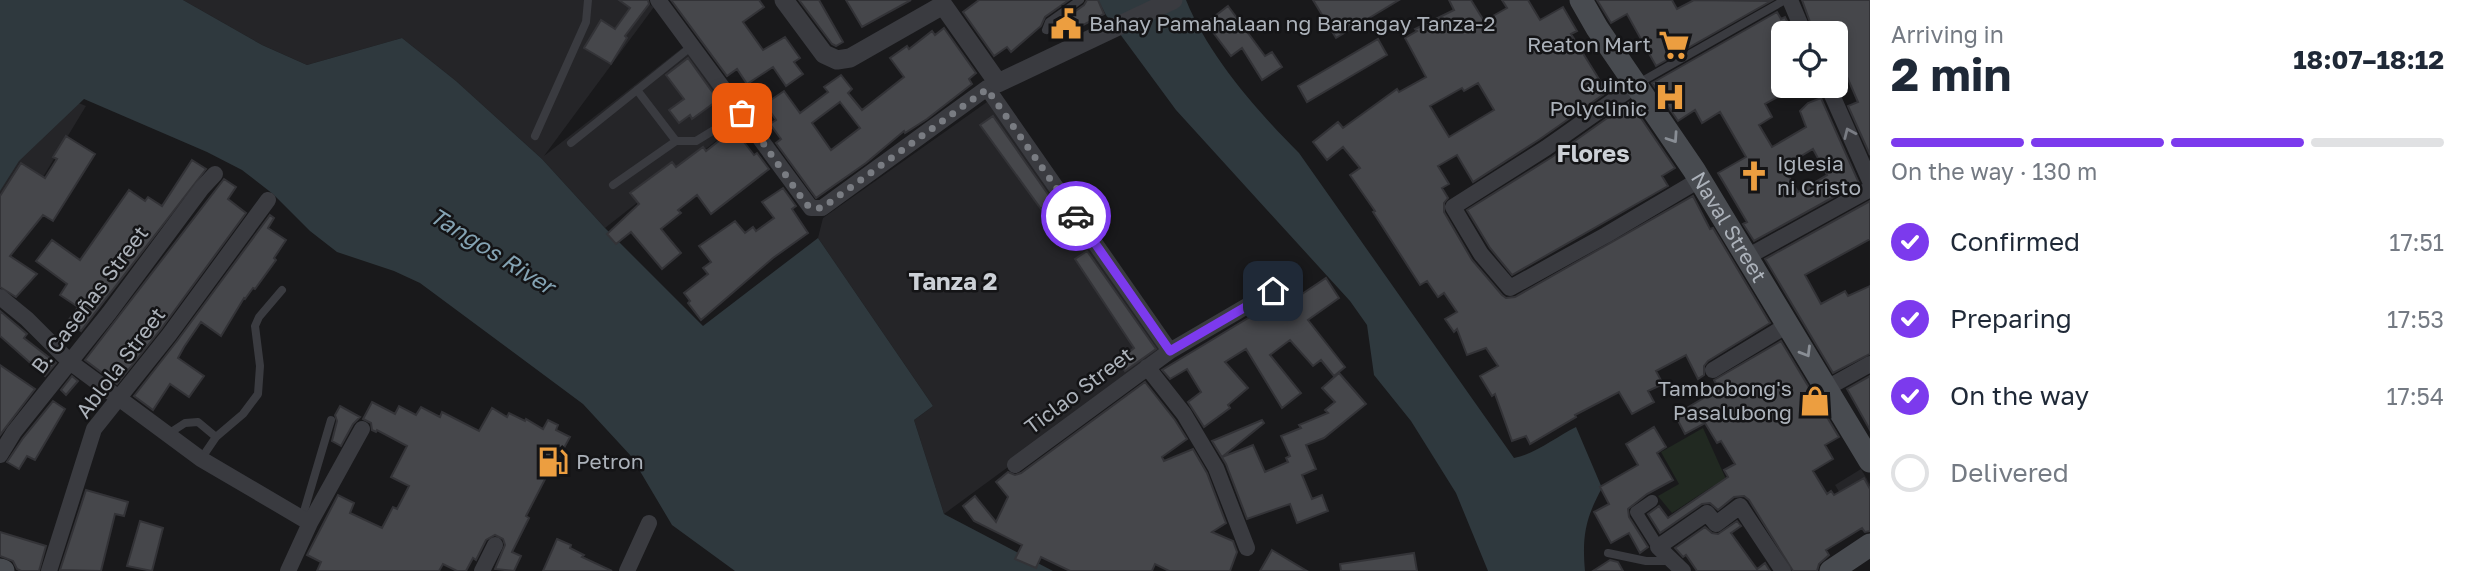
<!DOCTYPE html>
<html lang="en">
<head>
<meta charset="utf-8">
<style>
  body { margin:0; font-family:"Golos Text",sans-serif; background:#f2f2f3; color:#1f2937; height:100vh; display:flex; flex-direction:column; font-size:26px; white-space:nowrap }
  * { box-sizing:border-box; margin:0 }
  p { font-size:23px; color:#747a83 }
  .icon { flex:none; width:38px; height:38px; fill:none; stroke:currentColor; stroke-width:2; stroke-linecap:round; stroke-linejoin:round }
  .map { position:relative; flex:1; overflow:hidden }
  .panel { display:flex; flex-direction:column; background:#fff; width:595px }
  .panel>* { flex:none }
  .fabs { position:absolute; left:1771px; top:21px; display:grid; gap:14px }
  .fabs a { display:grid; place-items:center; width:77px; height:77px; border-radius:10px; background:#fff; box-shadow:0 4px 10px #0003; font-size:35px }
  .pin { position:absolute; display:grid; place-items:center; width:60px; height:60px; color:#fff; margin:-30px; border-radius:14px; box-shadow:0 4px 10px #0006 }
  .courier { position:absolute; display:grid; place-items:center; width:70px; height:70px; margin:-35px; border:5px solid #7c3aed; border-radius:50%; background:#fff; color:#222; box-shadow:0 2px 9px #0007 }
  .overview em { font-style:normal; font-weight:700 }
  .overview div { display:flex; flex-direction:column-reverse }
  .overview { display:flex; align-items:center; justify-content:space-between; height:119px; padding:0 21px }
  h1 { font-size:46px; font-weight:700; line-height:52px }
  .bar { display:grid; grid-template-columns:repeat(4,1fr); gap:10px 7px; align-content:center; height:84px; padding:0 21px }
  .bar i { height:9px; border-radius:5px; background:#e0e1e3 }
  .bar .current { background:#7c3aed }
  .bar p { grid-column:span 4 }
  ol { padding:0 21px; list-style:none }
  li { display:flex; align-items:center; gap:21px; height:77px }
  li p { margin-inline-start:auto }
  li .icon { padding:7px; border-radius:50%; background:#7c3aed; color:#fff; stroke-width:4 }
  li:last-child { color:#747a83 }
  li i { width:38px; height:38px; border:4px solid #e0e1e3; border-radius:50% }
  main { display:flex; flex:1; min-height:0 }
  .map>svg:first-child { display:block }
  .built { fill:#252528 }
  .green { fill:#212921 }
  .water { fill:#2f393e }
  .building { fill:#46474b; stroke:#333337; stroke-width:2; fill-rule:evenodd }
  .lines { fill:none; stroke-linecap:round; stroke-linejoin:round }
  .service { stroke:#3a3b40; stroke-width:8 }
  .pedestrian { stroke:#3a3b40; stroke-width:12 }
  .minor { stroke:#3a3b40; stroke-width:16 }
  .tertiary { stroke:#3a3b40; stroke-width:19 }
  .secondary { stroke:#484b50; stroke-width:23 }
  .oneway { stroke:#797c83 }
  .oneway2 { stroke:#898e95 }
  .done { stroke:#797c82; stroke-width:7; stroke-dasharray:0 12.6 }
  .route { stroke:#7c3aed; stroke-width:9 }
  .labels { text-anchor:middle; stroke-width:5; stroke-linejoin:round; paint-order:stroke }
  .poi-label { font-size:21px; fill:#acb2ba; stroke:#141416; text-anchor:start }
  .street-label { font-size:21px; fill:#acb2ba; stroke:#141416 }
  .water-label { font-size:23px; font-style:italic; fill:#84a3b3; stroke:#141416 }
  .quarter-label { font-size:24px; font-weight:bold; fill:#ccd0d6; stroke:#141416 }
</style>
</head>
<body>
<main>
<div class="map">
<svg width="1870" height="571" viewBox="0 0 1870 571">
  <rect width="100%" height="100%" fill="#19191b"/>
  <!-- built -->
  <path class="built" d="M183,0H643L654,7L544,156L686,45L740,122L605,228L542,159L456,81L402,38L307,65L262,45Z
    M0,71L86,106L0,248Z
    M987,102L1165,352L944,514L914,420L933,406L818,238L823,218Z
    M1861,469L1870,484V528L1864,533L1835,485Z"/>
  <!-- green -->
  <path class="green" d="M1703,428L1730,488L1720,494L1713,486L1672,513L1658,496L1679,484L1661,452Z"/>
  <!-- water -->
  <path class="water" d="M0,0H183L262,45L307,65L402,38L456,81L542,159L605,228L703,326L818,238L933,406L914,420L944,514L1053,571H735L672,525L631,456L583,404L420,283L394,271L337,252L310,231L273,194L242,170L207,152L84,99L19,161L0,191Z
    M1098,0H1186C1208,55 1257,111 1299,153L1514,458C1535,454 1556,437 1576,427L1602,488C1585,519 1582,537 1585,571H1488L1456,493L1411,421L1374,375L1367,325L1350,301L1176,110L1106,15Z"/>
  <!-- building -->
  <path class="building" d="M619,0H648L649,4L625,36L627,38L611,64L584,48L601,20L615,29L630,8Z
    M671,0H759L764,7L743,22L763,50L785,37L800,58L794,62L803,74L786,86L773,67L747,84L737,69L727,76Z
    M799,0H819L843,42L836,46L832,44Z
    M846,0H911L862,27Z
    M979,0H1069L1045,17L1041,26L1011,52L1007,47L994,56L963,12Z
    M1087,0H1098L1104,14L1057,39L1053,31L1054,26L1084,5Z
    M1313,0H1399L1336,38Z
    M1449,0H1471L1484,21L1507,8L1502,0H1528L1540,20L1563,7L1577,31L1571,34L1607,92L1540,139L1473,182L1457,155L1438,166L1449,184L1442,188L1448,198L1444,203V212L1472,260L1502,295L1506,298L1515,297L1693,196L1710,229L1713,228L1770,323L1708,361L1704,366V375L1698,379L1686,355L1656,371L1663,384L1648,391L1654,402L1632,414L1619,392L1575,415L1576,417L1530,444L1526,436L1512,441L1495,394L1492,396L1480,376L1498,366L1486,348L1467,355L1457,329L1454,332L1445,319L1457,312L1444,293L1438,297L1427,281L1420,285L1373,212L1375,211L1350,175L1360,168L1343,147L1327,160L1313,142L1338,122L1343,128L1397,89L1399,92L1426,77L1405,38L1417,31L1415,29L1454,10ZM1478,83L1494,110L1449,137L1430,106L1462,88L1464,91Z
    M1597,0H1672L1677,9L1694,0L1771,1L1656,66L1627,14L1611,23Z
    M1802,0H1870V155L1848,106L1858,102L1845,72L1836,76V33H1814Z
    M1228,6L1265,56L1272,52L1282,67L1262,80L1242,48L1231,56L1206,23Z
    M1777,12L1781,19L1785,17L1793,33H1783V51L1773,56L1779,69L1783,73V94L1765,104L1772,117L1759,125L1772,147L1806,127L1800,111L1808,103L1821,98L1859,183L1754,241L1743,224L1747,222L1718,173L1746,157L1720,112L1702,123L1695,110L1678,121L1652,83ZM1813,149L1827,175L1798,192L1783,167Z
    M944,28L976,73L969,79L972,84L927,119L905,133L904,131L866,163L816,198L776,143L781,139L770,124L776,120L765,104L784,91L800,113L828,92L824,87L841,75L852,89L848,93L862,110L904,77L890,58L907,46L909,49L932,31L935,35ZM840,102L860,128L831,150L812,123Z
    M1378,39L1387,55L1307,102L1298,86Z
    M688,58L718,100L692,119L690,115L679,123L669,110L684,99L666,75Z
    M1630,102L1675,168L1662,176L1668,186L1512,275L1490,248L1467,210L1552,157Z
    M993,116L1052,200L1041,209L980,125Z
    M734,129L754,155L757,153L769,169L711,214L697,195L678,210L681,213L661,229L681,253L662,269L631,232L616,244L607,234L639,204L630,193L672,162L676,167L703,147L706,151Z
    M66,136L95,154L53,221L43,215L10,256L37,274L16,297L0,287V196L21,163L45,178L57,159L53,157Z
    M192,160L206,169L81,331L68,321L78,307L60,295L67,284L36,261L52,240L80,260L129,190L145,201L148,197L162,206Z
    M224,179L236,187L228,199L246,213L161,329L117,384L85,360Z
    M783,188L796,206L792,209L808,233L773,258L701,320L688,303L690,301L684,293L708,274L703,268L711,262L699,246L735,221L745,233L753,227L756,231L774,218L762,202Z
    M1870,201V239L1805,275L1821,304L1845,291L1848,296L1870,286V354L1833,373L1765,259Z
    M270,215L274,218L268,228L286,240L274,258L276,260L255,289L253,288L245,299L244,298L221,336L201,322L184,347L178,358L204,376L189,397L170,384L153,410L134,396L177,341Z
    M1087,251L1156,349L1125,371L1118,361L1134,348L1075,259Z
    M1326,278L1339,298L1308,320L1345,367L1334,376L1321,360L1313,366L1290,340L1270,355L1301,393L1282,408L1246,349L1225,362L1248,388L1228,405L1230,408L1204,427L1188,402L1201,392L1187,369L1170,379L1162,370L1283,297L1287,304Z
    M0,311L27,334L24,338L56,363L45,376L0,336Z
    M1781,341L1839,437L1825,445L1833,459L1813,471L1827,494L1831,491L1834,495L1864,478L1870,489V531L1865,532L1862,528L1826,550L1829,555L1819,564L1817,571H1793L1749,500L1744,496L1734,497L1718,510L1710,503L1702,504L1660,533L1648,514L1659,506L1668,518L1728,477L1724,470L1735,464L1721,441L1717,443L1705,423L1685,434L1675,415L1719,389L1714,380Z
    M0,365L35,389L0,435Z
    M1339,373L1366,404L1324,438L1306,445L1316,469L1302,475L1312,499L1322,495L1328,511L1297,523L1290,504L1247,519L1226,464L1212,441L1262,420L1264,423L1222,457L1253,445L1265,472L1288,462L1286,458L1290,456L1281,436L1301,428L1299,425L1328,413L1325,410L1335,402L1322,388Z
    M72,376L78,381L66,395L61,390Z
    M1870,376V430L1847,389Z
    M1145,382L1175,420L1187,439L1162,457L1164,461L1193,449L1207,473L1226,523L1212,532L1233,541L1237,552L1230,571H1169L1155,564L1152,571H1070L1041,557L1036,568L1015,559L1022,545L974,521L963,506L975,496L996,522L1008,497L996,482L1008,472L1015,475L1021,473Z
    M53,401L65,409L35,460L27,456L19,469L7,462L23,438Z
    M372,402L395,414L399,406L416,415L421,407L440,417L442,412L479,431L492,408L507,417L509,413L525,421L526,419L543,429L548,420L558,425L556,430L570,437L559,457L557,456L526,516L529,518L512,552L521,556L514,571L495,569L505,545L503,539L495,535L486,540L476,560L473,558L466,571H457L443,564L439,571H317L321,562L307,555L338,495L354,503L350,513L382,528L393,507L397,509L409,486L391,477L407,446L377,430L376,432L372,430L371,423L363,419Z
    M340,406L360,417L353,424L341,446L332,441L337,421L335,415Z
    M1654,427L1666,447L1657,453L1673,480L1647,494L1628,509L1629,517L1648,547L1640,553L1629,533L1611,543L1594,512L1609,504L1600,487L1638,465L1626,444Z
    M86,490L128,502L124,516L115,514L101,571L60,570Z
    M140,521L163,528L152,571L127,566Z
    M1737,521L1741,526L1731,533L1757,569L1765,563L1770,571H1697L1686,555L1683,557L1675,548L1705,527L1712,533L1718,534Z
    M0,532L46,546L39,571H21L17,569L13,561L0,556Z
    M557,539L571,545L570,548L584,555L582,557L612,571H543Z
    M1272,550L1307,571H1260Z
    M1414,553L1417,571H1341L1340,564Z
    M1610,560L1618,562L1623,571H1593Z"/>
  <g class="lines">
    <!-- service -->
    <path class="service" d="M1046,30L1049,22L1080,0
      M1637,84L1785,0
      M535,136L586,22L588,0
      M676,141H696L742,113
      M571,143L692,46
      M613,185L676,141L637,90
      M168,434L185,423L198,422L216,437
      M201,459L216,437L243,414L258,394L260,366L255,326L259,317L282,290
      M302,518L331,420
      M1608,553L1646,561H1671"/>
    <!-- pedestrian -->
    <path class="pedestrian" d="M1652,501L1636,512L1658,547"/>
    <!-- minor -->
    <path class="minor" d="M658,0L811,208H822L987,88L998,83
      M1790,0L1804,33
      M1637,84L1546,148L1453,207L1481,254L1510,288L1606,235L1699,180
      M1828,86L1870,181
      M987,88L1170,351
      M1747,257L1870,189
      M0,297L27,319L70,362L201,459L310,523
      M1147,367L1184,414L1216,468L1247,548
      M1713,370L1789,324
      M1827,388L1870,364
      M0,455L14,432L109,313L202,188L215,174
      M1015,465L1170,351L1281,286
      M49,571L94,429L169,335L268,200
      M288,571L310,523L362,429
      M482,571L495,545
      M627,571L649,523
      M1683,571L1658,547L1707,513L1716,524L1740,506L1783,571"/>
    <!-- tertiary -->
    <path class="tertiary" d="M784,0L824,54L837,60L850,58L943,5L998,83L1173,0"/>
    <!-- secondary -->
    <g class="secondary">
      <path id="s1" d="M1581,0L1597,28L1694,170L1870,461"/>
      <path d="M0,570L3,571"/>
      <path d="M1831,571L1870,545"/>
    </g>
  </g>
  <!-- one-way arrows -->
  <defs><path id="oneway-chevron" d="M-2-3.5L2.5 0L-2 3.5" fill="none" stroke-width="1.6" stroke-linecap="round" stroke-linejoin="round" transform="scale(1.75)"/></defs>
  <use class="oneway" href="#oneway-chevron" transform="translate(1849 133) rotate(-114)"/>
  <g class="oneway2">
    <use href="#oneway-chevron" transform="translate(1673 138) rotate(56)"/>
    <use href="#oneway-chevron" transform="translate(1806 352) rotate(59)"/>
  </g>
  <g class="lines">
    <!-- done -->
    <path class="done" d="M742,113L806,204L811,208H822L987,89L1076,216"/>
    <!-- route -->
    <path class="route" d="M1076,216L1170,351L1273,291"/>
  </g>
  <!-- icons -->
  <defs>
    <g id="civic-bare" transform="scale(2.415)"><path d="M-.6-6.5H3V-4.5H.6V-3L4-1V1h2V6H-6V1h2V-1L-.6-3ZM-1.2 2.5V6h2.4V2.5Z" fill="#ec9e40" stroke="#141416" stroke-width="2.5" paint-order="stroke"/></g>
    <g id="supermarket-bare" transform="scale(2.415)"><path d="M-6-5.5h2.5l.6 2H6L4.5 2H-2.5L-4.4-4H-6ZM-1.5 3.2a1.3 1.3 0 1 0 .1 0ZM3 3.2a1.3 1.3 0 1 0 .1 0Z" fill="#ec9e40" stroke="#141416" stroke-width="2.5" paint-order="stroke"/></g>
    <g id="hospital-bare" transform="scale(2.415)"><path d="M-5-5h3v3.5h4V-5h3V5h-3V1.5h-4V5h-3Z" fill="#ec9e40" stroke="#141416" stroke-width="2.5" paint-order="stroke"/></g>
    <g id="church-bare" transform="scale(2.415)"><path d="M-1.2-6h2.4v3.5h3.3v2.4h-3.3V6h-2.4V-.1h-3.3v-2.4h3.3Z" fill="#ec9e40" stroke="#141416" stroke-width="2.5" paint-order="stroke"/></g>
    <g id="shop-bare" transform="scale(2.415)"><path d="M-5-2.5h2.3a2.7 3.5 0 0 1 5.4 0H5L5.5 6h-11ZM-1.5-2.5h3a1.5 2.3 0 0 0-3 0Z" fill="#ec9e40" stroke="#141416" stroke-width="2.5" paint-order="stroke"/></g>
    <g id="fuel-bare" transform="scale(2.415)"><path d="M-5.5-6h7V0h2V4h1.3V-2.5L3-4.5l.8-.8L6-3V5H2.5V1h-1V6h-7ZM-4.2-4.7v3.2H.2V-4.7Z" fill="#ec9e40" stroke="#141416" stroke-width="2.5" paint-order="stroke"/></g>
  </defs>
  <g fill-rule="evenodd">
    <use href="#civic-bare" x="1066" y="24"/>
    <use href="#supermarket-bare" x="1674" y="45"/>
    <use href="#hospital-bare" x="1670" y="97"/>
    <use href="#church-bare" x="1754" y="176"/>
    <use href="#shop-bare" x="1815" y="401"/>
    <use href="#fuel-bare" x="553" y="462"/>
  </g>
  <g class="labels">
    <!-- poi labels -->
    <g class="poi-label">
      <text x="1089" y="31">Bahay Pamahalaan ng Barangay Tanza-2</text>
      <text x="1651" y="52" text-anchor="end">Reaton Mart</text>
      <text x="1647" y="92" text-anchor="end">Quinto<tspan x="1647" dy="24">Polyclinic</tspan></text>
      <text x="1777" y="171">Iglesia<tspan x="1777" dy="24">ni Cristo</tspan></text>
      <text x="1792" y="396" text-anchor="end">Tambobong's<tspan x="1792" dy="24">Pasalubong</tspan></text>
      <text x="576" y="469">Petron</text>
    </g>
    <!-- street labels -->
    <g class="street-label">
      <text dy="7" stroke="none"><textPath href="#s1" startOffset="271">Naval Street</textPath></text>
      <text transform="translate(90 300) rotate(-53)" y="7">B. Caseñas Street</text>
      <text transform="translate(121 363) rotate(-53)" y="7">Ablola Street</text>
      <text transform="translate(1079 391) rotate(-37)" y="7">Ticlao Street</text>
    </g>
    <!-- water labels -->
    <g class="water-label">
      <text transform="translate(492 251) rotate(32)" y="8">Tangos River</text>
    </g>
    <!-- quarter labels -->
    <g class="quarter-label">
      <text x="1593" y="162">Flores</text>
      <text x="953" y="290">Tanza 2</text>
    </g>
  </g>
</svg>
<div class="fabs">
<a><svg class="icon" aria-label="locate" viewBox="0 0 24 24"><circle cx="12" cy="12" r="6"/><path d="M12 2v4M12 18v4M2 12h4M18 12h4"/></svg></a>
</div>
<div class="pin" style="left:742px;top:113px;background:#ea580c"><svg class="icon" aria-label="bag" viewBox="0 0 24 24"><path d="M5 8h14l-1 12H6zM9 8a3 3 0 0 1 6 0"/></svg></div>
<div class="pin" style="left:1273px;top:291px;background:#1f2937"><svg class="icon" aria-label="home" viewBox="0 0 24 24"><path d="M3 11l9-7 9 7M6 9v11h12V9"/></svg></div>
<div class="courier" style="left:1076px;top:216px"><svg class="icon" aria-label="car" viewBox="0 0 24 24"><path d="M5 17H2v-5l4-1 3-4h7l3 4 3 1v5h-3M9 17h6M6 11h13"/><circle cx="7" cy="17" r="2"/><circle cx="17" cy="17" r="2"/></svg></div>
</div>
<section class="panel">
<div class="overview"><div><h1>2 min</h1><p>Arriving in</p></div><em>18:07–18:12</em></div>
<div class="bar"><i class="current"></i><i class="current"></i><i class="current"></i><i></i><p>On the way · 130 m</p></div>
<ol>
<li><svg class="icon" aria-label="check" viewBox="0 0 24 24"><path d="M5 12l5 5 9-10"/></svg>Confirmed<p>17:51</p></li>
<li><svg class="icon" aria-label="check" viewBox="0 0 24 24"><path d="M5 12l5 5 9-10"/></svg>Preparing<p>17:53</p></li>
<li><svg class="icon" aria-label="check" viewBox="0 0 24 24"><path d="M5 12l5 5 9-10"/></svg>On the way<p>17:54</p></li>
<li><i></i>Delivered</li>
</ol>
</section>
</main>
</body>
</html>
